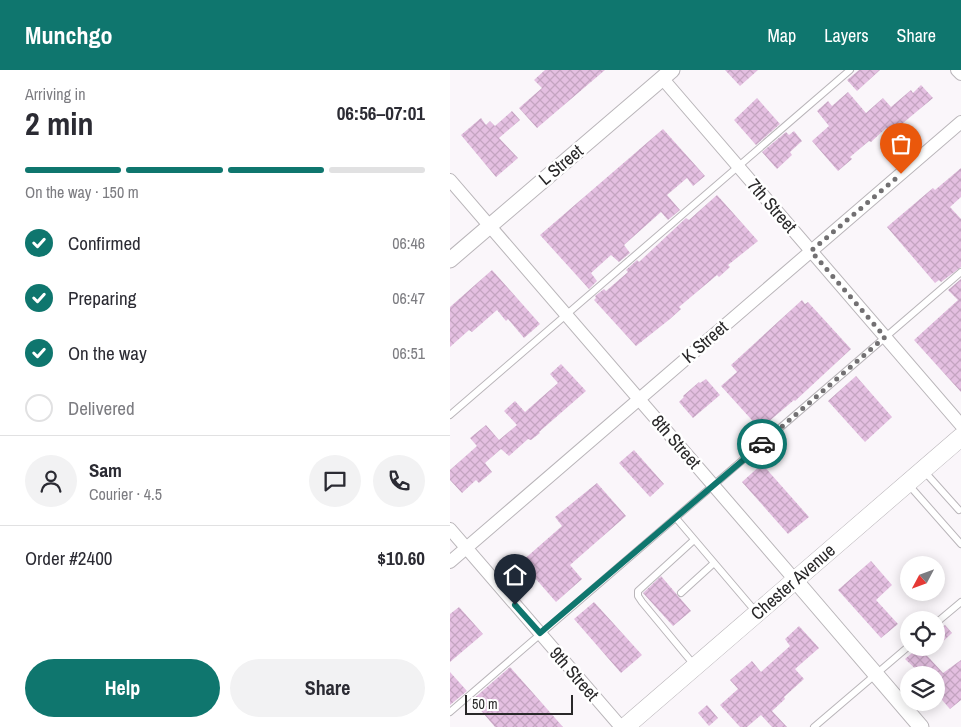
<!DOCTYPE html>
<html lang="en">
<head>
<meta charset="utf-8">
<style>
  body { margin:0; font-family:"Archivo Narrow",sans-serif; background:#f2f2f3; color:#2b2b33; height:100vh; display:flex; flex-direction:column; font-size:19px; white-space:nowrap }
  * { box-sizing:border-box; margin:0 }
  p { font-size:16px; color:#7c7c81 }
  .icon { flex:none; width:28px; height:28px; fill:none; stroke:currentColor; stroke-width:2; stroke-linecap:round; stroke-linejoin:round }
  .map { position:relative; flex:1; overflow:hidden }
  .sheet { display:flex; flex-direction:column; background:#fff; width:450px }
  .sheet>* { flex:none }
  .needle { width:32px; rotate:229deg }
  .buttons { position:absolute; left:450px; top:486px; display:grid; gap:10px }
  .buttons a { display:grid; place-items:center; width:45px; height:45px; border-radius:50%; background:#fff; box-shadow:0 2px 12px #0003; font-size:25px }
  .scale { position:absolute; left:15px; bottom:12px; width:108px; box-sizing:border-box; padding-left:5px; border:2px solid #292829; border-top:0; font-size:14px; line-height:18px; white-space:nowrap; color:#292829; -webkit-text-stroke:4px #fff; paint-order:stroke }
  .pin { position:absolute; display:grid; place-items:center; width:42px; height:42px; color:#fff; margin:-51px -21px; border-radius:50% 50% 50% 0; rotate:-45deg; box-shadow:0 0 5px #0007 }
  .pin .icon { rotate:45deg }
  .courier { position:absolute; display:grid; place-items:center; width:50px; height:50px; margin:-25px; border:4px solid #0f766e; border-radius:50%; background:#fff; color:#222; box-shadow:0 1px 6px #0007 }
  .head em { font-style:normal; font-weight:700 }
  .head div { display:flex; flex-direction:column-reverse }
  .head { display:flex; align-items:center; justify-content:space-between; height:85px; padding:0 25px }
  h1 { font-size:32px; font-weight:700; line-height:38px }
  .bar { display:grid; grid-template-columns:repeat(4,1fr); gap:8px 5px; align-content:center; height:60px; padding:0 25px }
  .bar i { height:6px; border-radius:4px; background:#e1e1e2 }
  .bar .current { background:#0f766e }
  .bar p { grid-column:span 4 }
  .line { display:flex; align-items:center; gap:12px; padding:0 25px; border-top:1px solid #e1e1e2 }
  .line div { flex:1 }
  .round { display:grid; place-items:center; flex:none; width:52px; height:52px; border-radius:26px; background:#f2f2f3 }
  ol { padding:0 25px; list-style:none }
  li { display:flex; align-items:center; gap:15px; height:55px }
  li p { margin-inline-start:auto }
  li .icon { padding:5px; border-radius:50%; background:#0f766e; color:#fff; stroke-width:4 }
  li:last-child { color:#7c7c81 }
  li i { width:28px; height:28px; border:2px solid #e1e1e2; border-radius:50% }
  .cta { display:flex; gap:10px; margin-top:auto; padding:10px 25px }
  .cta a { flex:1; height:58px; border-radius:30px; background:#0f766e; color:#fff; font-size:20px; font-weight:700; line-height:58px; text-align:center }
  .cta a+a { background:#f2f2f3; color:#2b2b33 }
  header { display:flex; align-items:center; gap:30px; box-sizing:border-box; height:70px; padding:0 25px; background:#0f766e; color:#fff }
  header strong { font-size:24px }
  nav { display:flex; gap:28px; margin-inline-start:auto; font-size:18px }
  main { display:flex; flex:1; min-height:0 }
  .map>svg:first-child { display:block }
  .building { fill:url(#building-cross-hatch) }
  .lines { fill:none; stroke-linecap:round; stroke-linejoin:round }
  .service-casing { stroke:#b9b5b9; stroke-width:8 }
  .minor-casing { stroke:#b9b5b9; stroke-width:14 }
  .tertiary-casing { stroke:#b9b5b9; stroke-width:17 }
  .secondary-casing { stroke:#b9b5b9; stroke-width:19 }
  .service { stroke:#fff; stroke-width:6 }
  .minor { stroke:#fff; stroke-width:12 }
  .tertiary { stroke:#fff; stroke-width:15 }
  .secondary { stroke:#fff; stroke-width:18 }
  .done { stroke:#727072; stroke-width:5; stroke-dasharray:0 9 }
  .route { stroke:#0f766e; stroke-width:6 }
  .labels { text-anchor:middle; stroke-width:5; stroke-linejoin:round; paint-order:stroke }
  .street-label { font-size:18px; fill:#292829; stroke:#fff }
</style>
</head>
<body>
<header>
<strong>Munchgo</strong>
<nav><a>Map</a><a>Layers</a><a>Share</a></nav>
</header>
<main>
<section class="sheet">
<div class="head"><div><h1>2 min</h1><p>Arriving in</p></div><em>06:56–07:01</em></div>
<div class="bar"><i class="current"></i><i class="current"></i><i class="current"></i><i></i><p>On the way · 150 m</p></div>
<ol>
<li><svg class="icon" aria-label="check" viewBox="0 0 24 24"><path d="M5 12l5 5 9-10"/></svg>Confirmed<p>06:46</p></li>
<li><svg class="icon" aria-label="check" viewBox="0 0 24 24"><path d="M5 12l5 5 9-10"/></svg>Preparing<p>06:47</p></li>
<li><svg class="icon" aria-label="check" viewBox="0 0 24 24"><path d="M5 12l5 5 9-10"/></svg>On the way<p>06:51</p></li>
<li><i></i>Delivered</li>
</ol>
<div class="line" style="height:90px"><a class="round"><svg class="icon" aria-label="person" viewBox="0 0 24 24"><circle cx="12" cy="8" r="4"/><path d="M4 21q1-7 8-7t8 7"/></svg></a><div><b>Sam</b><p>Courier · 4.5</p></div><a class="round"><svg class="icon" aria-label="chat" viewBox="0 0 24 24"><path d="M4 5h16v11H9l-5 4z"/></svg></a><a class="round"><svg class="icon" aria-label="phone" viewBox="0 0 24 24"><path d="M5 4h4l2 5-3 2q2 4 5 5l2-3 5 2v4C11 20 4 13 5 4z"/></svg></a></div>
<div class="line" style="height:65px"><div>Order #2400</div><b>$10.60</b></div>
<div class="cta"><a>Help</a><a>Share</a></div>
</section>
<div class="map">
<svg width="511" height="657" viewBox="0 0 511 657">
  <defs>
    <pattern id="building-cross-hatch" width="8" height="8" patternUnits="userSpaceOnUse" patternTransform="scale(1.25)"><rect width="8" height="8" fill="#e4bfe1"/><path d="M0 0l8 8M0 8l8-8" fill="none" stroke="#c4a4c1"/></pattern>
  </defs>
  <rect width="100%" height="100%" fill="#faf6fa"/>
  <!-- building -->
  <path class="building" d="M95,0H155L87,58L69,38L92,18L84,10Z
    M275,0H308L290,16Z
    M409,0H430L407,21L397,10Z
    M471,15L483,28L441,63L436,58L421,72L419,71L400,87L402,89L388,101L362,71L379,56L367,41L378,31L382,36L398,22L416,43L433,28L441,37L461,20L463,23Z
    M307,28L330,54L306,75L284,50Z
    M62,41L70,50L49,68L68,88L46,107L11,65L31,48L36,55L40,51L45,56Z
    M213,59L255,106L243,116L237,108L217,125L230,140L218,150L211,142L174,175L180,183L169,192L161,185L141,203L147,211L139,219L90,165Z
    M344,61L352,71L340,82L342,85L327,99L312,82L336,62L339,65Z
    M511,98V127L500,137L511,149V197L491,212L489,210L485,213L437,157L483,118L485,120Z
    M267,125L308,171L278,195L280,197L269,207L267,205L229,237L231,239L220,249L186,276L144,230L146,228L145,226L154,219L156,221L178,202L176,200L187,190L189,192L236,148L239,150Z
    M42,200L90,254L74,268L58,249L56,251L47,240L22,262L19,260L0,277V237Z
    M511,209V322L464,270L508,230L498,220Z
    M352,230L355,234L358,232L401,279L345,331L344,330L310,359L271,316L287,302L281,295Z
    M111,294L136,321L89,362L90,363L81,370L78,369L59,386L51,379L35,393L42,402L29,413L26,410L12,423L0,410V400L27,376L20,368L36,355L49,370L67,355L54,341L65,331L75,342L108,313L100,304Z
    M406,306L442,347L415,372L378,331Z
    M256,309L270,325L243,348L229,332L234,327L233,326L249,312L250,313Z
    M184,380L214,414L200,427L169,393Z
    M312,394L359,447L338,464L292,412Z
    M147,413L176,446L120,495L132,509L106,532L71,492L112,456L105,447Z
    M421,491L442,515L426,530L448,554L431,568L388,520Z
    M211,506L241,541L223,556L193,523Z
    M144,532L192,585L171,603L124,549Z
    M9,537L33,564L0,592V544Z
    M495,555L502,563L486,578V562Z
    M349,556L369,578L345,599L354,609L334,627L335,629L322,641L337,657H322L311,645L297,657H290L270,635L288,619L280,610L302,591L311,602L340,576L335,569Z
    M468,578H470L493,603L511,590V630L500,639L486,623V605H472L455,589Z
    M60,597L113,657H45L22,630Z
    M0,602L17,621L0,635Z
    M257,635L268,648L259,656L248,643Z"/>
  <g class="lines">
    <!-- service casing -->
    <g class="service-casing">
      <path id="service" d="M0,345L400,0
        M474,401L509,440
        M458,414L511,474
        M226,448L306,542
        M244,470L188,521V526L192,532L245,596
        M231,523L264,493
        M486,553L511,532
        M0,642L511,202
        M364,657L459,576"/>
    </g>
    <!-- minor casing -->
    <g class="minor-casing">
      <path id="minor" d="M507,0L511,4
        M212,8L511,355
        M0,110L345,510
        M0,459L171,657
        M0,492L511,52"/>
    </g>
    <!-- tertiary casing -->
    <g class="tertiary-casing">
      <path id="tertiary" d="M0,190L222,0
        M345,510L471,657"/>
    </g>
    <!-- secondary casing -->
    <g class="secondary-casing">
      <path id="secondary" d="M175,657L511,367"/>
    </g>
    <!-- service -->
    <use href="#service" class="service"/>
    <!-- minor -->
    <use href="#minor" class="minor"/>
    <!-- tertiary -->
    <use href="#tertiary" class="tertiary"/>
    <!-- secondary -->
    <use href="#secondary" class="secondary"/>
  </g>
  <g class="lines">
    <!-- done -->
    <path class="done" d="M312,374L435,267L361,181L451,104"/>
    <!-- route -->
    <path class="route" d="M65,535L90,563L312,374"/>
  </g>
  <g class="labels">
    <!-- street labels -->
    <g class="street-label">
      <text transform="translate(111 95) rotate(-40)" y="6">L Street</text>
      <text transform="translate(322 136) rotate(49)" y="6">7th Street</text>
      <text transform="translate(255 272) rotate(-41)" y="6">K Street</text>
      <text transform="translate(226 372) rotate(49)" y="6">8th Street</text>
      <text transform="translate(343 512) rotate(-41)" y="6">Chester Avenue</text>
      <text transform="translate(124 604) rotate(49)" y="6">9th Street</text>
    </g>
  </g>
</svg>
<div class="buttons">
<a><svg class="needle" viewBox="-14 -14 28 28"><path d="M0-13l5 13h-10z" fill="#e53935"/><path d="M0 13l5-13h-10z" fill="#7c7c81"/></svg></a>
<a><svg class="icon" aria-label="locate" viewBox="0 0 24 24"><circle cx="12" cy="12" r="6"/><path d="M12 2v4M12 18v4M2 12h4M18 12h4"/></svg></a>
<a><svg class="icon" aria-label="layers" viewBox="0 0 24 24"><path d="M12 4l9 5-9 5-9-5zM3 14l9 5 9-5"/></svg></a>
</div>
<div class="scale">50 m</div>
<div class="pin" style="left:451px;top:104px;background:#ea580c"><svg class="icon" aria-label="bag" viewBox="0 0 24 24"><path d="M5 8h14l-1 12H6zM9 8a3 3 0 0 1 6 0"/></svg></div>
<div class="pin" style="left:65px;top:535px;background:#1f2937"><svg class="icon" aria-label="home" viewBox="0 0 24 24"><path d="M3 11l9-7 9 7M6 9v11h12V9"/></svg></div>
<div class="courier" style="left:312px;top:374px"><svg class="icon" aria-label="car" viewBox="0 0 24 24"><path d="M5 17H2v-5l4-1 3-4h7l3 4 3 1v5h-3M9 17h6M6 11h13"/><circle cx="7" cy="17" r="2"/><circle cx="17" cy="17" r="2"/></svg></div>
</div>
</main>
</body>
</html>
